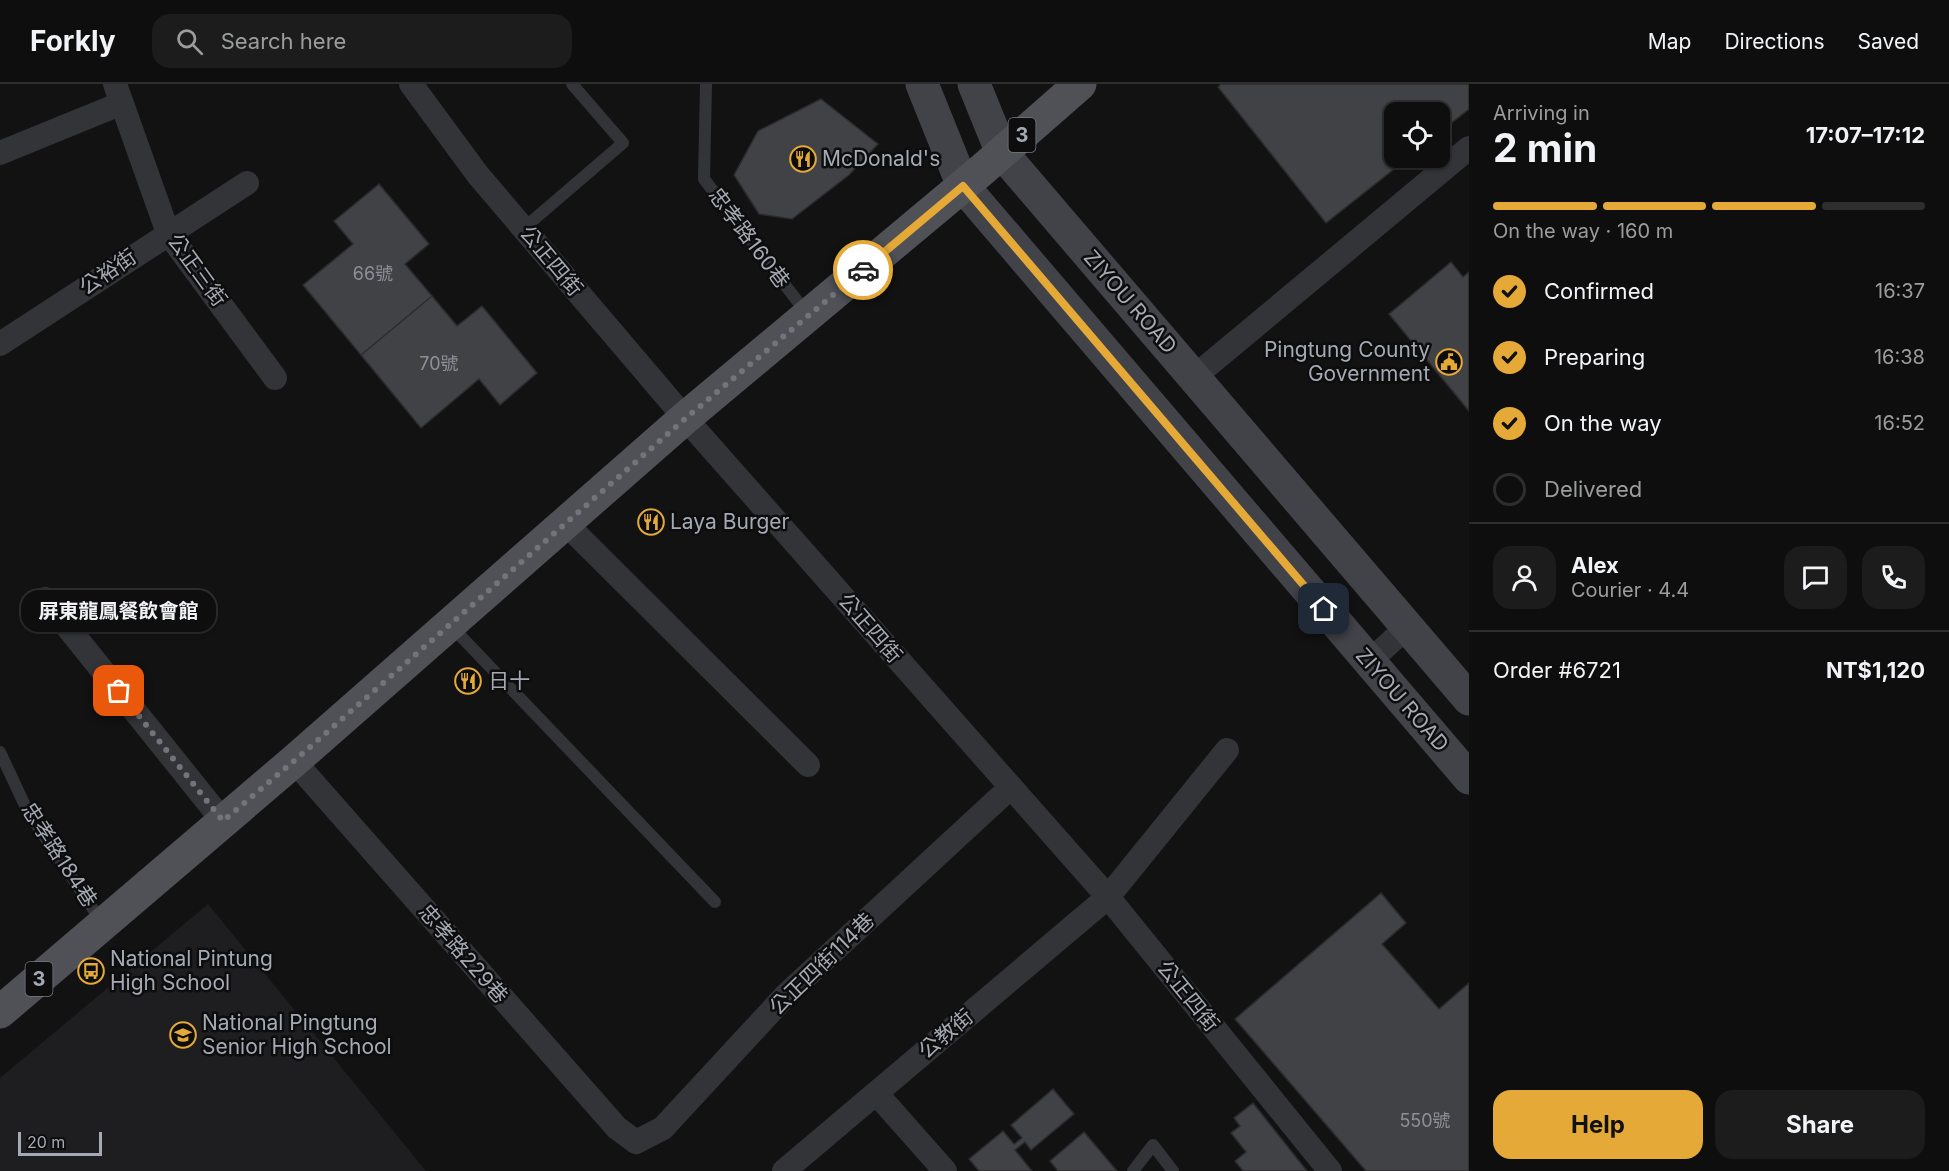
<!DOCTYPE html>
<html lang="en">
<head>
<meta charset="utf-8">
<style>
  body { margin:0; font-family:Inter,"Noto Sans TC",sans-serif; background:#1c1c1c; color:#f1f3f6; height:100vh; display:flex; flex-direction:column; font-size:22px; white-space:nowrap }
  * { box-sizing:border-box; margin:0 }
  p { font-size:20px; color:#9b9c9e }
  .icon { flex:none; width:33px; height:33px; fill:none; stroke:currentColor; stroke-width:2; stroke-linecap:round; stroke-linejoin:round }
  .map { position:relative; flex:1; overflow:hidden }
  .side { display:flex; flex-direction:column; background:#0e0e0e; width:480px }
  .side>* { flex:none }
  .controls { position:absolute; left:1384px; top:18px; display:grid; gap:12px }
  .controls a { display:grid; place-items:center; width:66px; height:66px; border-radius:12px; background:#0e0e0e; box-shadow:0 2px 4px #0004,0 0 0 2px #2e2e2e; font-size:30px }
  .scale { position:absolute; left:18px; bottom:15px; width:84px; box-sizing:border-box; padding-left:6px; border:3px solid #a4a9b3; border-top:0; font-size:16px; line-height:21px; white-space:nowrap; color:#a4a9b3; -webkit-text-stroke:4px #0d0d0e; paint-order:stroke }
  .pin { position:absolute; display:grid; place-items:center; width:51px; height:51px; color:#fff; margin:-26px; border-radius:12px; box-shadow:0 3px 9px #0006 }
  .courier { position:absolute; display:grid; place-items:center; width:60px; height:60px; margin:-30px; border:4px solid #e5a938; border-radius:50%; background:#fff; color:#222; box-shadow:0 2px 8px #0007 }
  .bubble { position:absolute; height:42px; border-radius:18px; background:#0e0e0e; box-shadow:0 2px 4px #0004,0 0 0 2px #2e2e2e; font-size:20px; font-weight:700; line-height:42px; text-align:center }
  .overview em { font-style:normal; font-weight:700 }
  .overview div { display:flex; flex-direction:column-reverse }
  .overview { display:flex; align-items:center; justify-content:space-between; height:102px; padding:0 24px }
  h1 { font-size:39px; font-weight:700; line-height:45px }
  .bar { display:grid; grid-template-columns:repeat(4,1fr); gap:9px 6px; align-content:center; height:72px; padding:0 24px }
  .bar i { height:8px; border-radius:4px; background:#2e2e2e }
  .bar .on { background:#e5a938 }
  .bar p { grid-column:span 4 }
  .line { display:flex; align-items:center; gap:15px; padding:0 24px; border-top:2px solid #2e2e2e }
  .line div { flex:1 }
  .round { display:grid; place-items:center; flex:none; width:63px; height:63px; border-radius:18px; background:#1c1c1c }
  ol { padding:0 24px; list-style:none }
  li { display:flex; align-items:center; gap:18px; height:66px }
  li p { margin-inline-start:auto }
  li .icon { padding:6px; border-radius:50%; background:#e5a938; color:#111; stroke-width:4 }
  li:last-child { color:#9b9c9e }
  li i { width:33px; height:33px; border:3px solid #2e2e2e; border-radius:50% }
  .cta { display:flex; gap:12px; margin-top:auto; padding:12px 24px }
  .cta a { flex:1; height:69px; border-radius:18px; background:#e5a938; color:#111; font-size:24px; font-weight:700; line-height:69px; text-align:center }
  .cta a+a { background:#1c1c1c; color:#f1f3f6 }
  header { display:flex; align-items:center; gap:36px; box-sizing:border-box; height:84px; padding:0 30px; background:#0e0e0e; border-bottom:2px solid #2e2e2e }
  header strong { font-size:28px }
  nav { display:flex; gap:33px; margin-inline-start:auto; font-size:21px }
  .search { width:420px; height:54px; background:#1c1c1c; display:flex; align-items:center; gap:15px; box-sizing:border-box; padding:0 21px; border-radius:18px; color:#9b9c9e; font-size:22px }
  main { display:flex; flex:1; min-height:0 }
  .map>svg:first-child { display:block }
  .built { fill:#1e1e20 }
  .building { fill:#414246; stroke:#2c2c2f; stroke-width:1.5 }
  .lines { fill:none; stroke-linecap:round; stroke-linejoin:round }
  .lane { stroke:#333438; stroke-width:12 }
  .street { stroke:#333438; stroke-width:24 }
  .secondary { stroke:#414348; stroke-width:33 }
  .primary { stroke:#505157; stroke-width:33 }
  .done { stroke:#71747b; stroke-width:6; stroke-dasharray:0 10.8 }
  .route { stroke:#e5a938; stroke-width:8 }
  .labels { text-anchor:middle; stroke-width:5; stroke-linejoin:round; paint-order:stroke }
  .number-label { font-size:18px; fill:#8b8f98 }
  .shield { fill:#0d0d0e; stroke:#777a82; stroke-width:1.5 }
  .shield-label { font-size:20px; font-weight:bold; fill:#a4a9b3 }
  .poi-label { font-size:21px; fill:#a4a9b3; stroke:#0d0d0e; text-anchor:start }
  .street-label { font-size:21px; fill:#a4a9b3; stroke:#0d0d0e }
</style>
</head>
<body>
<header>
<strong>Forkly</strong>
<div class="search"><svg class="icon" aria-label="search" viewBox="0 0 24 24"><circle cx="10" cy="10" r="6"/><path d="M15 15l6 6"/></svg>Search here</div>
<nav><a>Map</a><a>Directions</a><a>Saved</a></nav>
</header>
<main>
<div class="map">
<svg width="1469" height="1087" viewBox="0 0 1469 1087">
  <rect width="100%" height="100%" fill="#121213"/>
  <!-- built -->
  <path class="built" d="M208,820L426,1087H0V994Z"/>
  <!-- building -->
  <path class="building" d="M1221,0H1469V25L1440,48V28H1395V74H1408L1326,139L1218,3Z
    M821,15L878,60L849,91L792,135L759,130L734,91L758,47Z
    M379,100L429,160L405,180L432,212L361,271L303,201L353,160L334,137Z
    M1451,178L1463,193L1469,188V327L1389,230Z
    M432,212L457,242L482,222L537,289L500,321L479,295L421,344L361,271Z
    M1381,809L1406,839L1382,860L1439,925L1469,899V1087H1366L1235,935Z
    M1053,1005L1074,1030L1031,1066L1025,1058L1015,1066L1032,1087H979L969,1075L1003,1047L1014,1060L1022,1054L1011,1041Z
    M1253,1019L1307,1087H1243L1235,1077L1246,1068L1231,1049L1240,1042L1234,1034Z
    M1084,1048L1117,1087H1058L1050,1077Z"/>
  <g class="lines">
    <!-- lane -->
    <path class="lane" d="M706,0L704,95L808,231
      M524,144L623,59L572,0
      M451,542L715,818
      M0,668L28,728L103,840
      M1133,1087L1153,1061L1173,1087"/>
    <!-- street -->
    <path class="street" d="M115,0L168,149L275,294
      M411,0L478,91L685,334L1108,813L1330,1087
      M0,69L120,20
      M0,260L247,99
      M1194,293L1469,64
      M565,439L808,681
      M45,515L223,737
      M1369,578L1407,543
      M294,677L617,1044L636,1058L663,1044L787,910L1011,703
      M876,1009L945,1087
      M784,1087L1108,813L1227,666"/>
    <!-- secondary -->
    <path class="secondary" d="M922,0L963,102L1469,694
      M974,0L1002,69L1469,615"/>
    <!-- primary -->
    <path class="primary" d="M0,928L294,677L685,334L983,85L1080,0"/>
  </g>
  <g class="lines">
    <!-- done -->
    <path class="done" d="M119,607L223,737L294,677L686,334L863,186"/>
    <!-- route -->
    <path class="route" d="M863,186L963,102L1324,525"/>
  </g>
  <!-- icons -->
  <defs>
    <g id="restaurant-ring" transform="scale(1.35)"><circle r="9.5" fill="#0d0d0e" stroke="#e5a938" stroke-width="1.5"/><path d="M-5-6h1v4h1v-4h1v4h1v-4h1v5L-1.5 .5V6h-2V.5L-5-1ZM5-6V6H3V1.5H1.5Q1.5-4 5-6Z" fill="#e5a938"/></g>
    <g id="civic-ring" transform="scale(1.35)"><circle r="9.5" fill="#0d0d0e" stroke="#e5a938" stroke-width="1.5"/><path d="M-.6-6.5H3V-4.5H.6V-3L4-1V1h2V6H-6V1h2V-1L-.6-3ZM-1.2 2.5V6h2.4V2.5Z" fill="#e5a938"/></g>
    <g id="bus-ring" transform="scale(1.35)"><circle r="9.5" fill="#0d0d0e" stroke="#e5a938" stroke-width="1.5"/><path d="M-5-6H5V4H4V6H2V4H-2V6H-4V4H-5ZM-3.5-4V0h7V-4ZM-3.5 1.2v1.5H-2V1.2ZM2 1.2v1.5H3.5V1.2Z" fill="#e5a938"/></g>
    <g id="school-ring" transform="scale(1.35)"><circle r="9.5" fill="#0d0d0e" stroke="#e5a938" stroke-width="1.5"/><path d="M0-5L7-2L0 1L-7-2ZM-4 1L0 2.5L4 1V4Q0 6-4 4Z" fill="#e5a938"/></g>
  </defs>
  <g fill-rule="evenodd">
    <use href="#restaurant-ring" x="803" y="75"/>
    <use href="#civic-ring" x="1449" y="278"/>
    <use href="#restaurant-ring" x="651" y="438"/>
    <use href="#restaurant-ring" x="468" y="597"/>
    <use href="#bus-ring" x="91" y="887"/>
    <use href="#school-ring" x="183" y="951"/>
  </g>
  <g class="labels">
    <!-- number labels -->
    <g class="number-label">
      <text x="373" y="196">66號</text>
      <text x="439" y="286">70號</text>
      <text x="1425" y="1043">550號</text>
    </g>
    <!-- shield labels -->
    <g class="shield">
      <rect x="1008.5" y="34" width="27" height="34" rx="4.5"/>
      <rect x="25.5" y="878" width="27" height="34" rx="4.5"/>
    </g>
    <g class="shield-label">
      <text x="1022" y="58">3</text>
      <text x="39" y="902">3</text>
    </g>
    <!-- poi labels -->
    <g class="poi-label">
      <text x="822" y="82">McDonald's</text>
      <text x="1430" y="273" text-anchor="end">Pingtung County<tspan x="1430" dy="24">Government</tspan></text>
      <text x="670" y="445">Laya Burger</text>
      <text x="488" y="604">日十</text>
      <text x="110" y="882">National Pintung<tspan x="110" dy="24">High School</tspan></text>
      <text x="202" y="946">National Pingtung<tspan x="202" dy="24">Senior High School</tspan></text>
    </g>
    <!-- street labels -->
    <g class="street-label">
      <text transform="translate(749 154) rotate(53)" y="7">忠孝路160巷</text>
      <text transform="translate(551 177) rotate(50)" y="7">公正四街</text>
      <text transform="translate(197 186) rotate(54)" y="7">公正三街</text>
      <text transform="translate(108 188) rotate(-34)" y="7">公裕街</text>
      <text transform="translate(1130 218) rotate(49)" y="7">ZIYOU ROAD</text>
      <text transform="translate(870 544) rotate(49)" y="7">公正四街</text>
      <text transform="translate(1402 616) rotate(49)" y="7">ZIYOU ROAD</text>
      <text transform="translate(59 771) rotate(57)" y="7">忠孝路184巷</text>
      <text transform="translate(463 870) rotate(49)" y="7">忠孝路229巷</text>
      <text transform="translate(822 880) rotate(-44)" y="7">公正四街114巷</text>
      <text transform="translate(1188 912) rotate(51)" y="7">公正四街</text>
      <text transform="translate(946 950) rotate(-40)" y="7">公教街</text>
    </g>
  </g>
</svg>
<div class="controls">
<a><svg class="icon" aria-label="locate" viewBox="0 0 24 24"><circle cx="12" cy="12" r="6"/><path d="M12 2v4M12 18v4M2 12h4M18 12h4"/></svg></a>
</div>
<div class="scale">20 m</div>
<div class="pin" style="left:119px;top:607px;background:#ea580c"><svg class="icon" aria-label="bag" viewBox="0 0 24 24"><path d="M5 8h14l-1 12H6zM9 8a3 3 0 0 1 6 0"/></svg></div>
<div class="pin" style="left:1324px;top:525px;background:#1f2937"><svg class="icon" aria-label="home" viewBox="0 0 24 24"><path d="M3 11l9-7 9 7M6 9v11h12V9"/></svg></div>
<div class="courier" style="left:863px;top:186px"><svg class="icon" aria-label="car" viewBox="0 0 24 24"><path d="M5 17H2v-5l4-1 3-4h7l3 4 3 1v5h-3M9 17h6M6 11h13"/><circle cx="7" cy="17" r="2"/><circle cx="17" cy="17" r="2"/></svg></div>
<div class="bubble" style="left:21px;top:506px;width:195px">屏東龍鳳餐飲會館</div>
</div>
<section class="side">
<div class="overview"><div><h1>2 min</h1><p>Arriving in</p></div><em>17:07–17:12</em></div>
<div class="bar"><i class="on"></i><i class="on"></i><i class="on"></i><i></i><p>On the way · 160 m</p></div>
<ol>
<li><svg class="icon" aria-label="check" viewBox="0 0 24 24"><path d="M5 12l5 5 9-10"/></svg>Confirmed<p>16:37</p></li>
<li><svg class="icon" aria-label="check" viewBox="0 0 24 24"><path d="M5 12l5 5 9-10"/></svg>Preparing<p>16:38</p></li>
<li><svg class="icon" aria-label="check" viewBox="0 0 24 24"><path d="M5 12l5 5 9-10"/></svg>On the way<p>16:52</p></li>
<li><i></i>Delivered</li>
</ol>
<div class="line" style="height:108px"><a class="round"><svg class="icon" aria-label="person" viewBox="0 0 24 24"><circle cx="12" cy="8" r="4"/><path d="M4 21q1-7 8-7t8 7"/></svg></a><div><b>Alex</b><p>Courier · 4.4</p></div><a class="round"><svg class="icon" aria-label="chat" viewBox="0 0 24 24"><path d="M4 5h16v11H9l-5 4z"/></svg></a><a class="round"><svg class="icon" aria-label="phone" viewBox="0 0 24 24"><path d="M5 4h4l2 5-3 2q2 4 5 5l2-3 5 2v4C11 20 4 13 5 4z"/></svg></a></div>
<div class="line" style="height:78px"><div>Order #6721</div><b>NT$1,120</b></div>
<div class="cta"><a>Help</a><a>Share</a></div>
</section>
</main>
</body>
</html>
